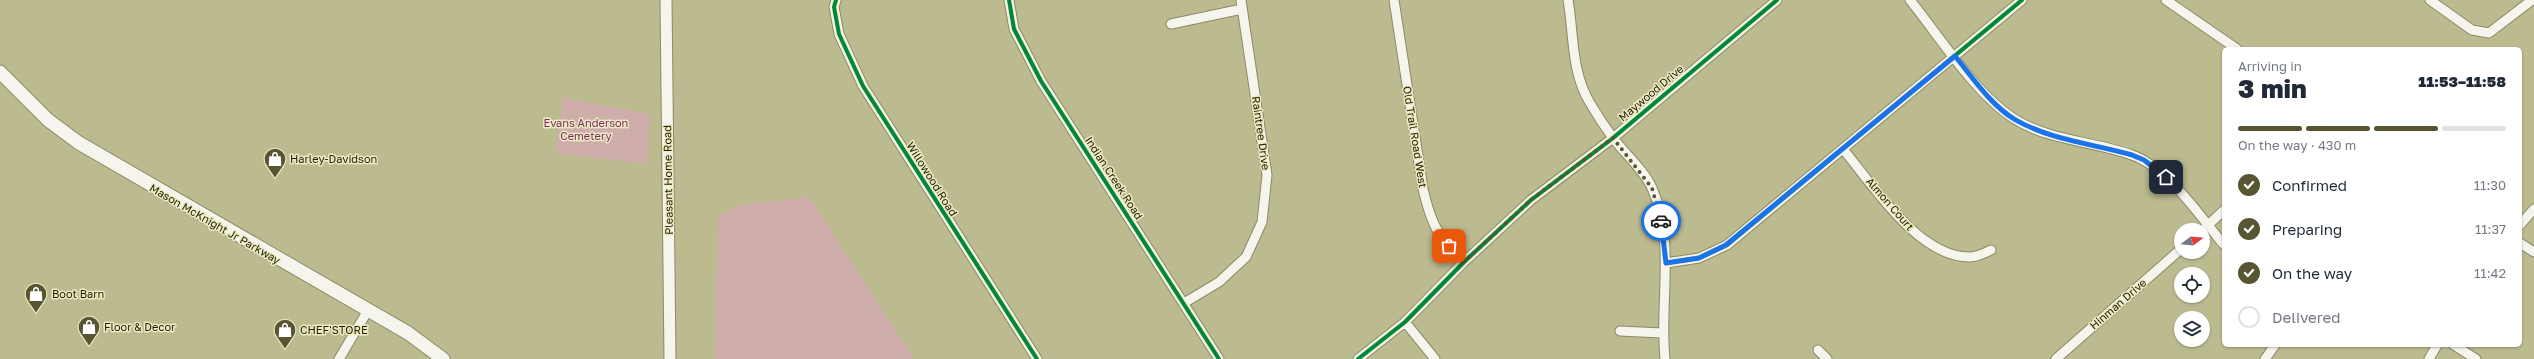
<!DOCTYPE html>
<html lang="en">
<head>
<meta charset="utf-8">
<style>
  body { margin:0; font-family:"Golos Text",sans-serif; background:#f6f6f7; color:#1f2937; height:100vh; display:flex; flex-direction:column; font-size:15px; white-space:nowrap }
  * { box-sizing:border-box; margin:0 }
  p { font-size:13px; color:#747a83 }
  .icon { flex:none; width:22px; height:22px; fill:none; stroke:currentColor; stroke-width:2; stroke-linecap:round; stroke-linejoin:round }
  .map { position:relative; flex:1; overflow:hidden }
  .details { position:absolute; left:2222px; top:47px; width:300px; height:300px; display:flex; flex-direction:column; background:#fff; border-radius:6px; box-shadow:0 1px 3px #0004 }
  .details>* { flex:none }
  .needle { width:26px; rotate:74deg }
  .buttons { position:absolute; left:2174px; top:223px; display:grid; gap:8px }
  .buttons a { display:grid; place-items:center; width:36px; height:36px; border-radius:50%; background:#fff; box-shadow:0 1px 3px #0004; font-size:20px }
  .pin { position:absolute; display:grid; place-items:center; width:34px; height:34px; color:#fff; margin:-17px; border-radius:8px; box-shadow:0 2px 6px #0006 }
  .courier { position:absolute; display:grid; place-items:center; width:40px; height:40px; margin:-20px; border:3px solid #1a73e8; border-radius:50%; background:#fff; color:#222; box-shadow:0 1px 5px #0007 }
  .overview em { font-style:normal; font-weight:800 }
  .overview div { display:flex; flex-direction:column-reverse }
  .overview { display:flex; align-items:center; justify-content:space-between; height:68px; padding:0 16px }
  h1 { font-size:26px; font-weight:800; line-height:30px }
  .bar { display:grid; grid-template-columns:repeat(4,1fr); gap:6px 4px; align-content:center; height:48px; padding:0 16px }
  .bar i { height:5px; border-radius:3px; background:#e0e1e3 }
  .bar .current { background:#575532 }
  .bar p { grid-column:span 4 }
  ol { padding:0 16px; list-style:none }
  li { display:flex; align-items:center; gap:12px; height:44px }
  li p { margin-inline-start:auto }
  li .icon { padding:4px; border-radius:50%; background:#575532; color:#fff; stroke-width:4 }
  li:last-child { color:#747a83 }
  li i { width:22px; height:22px; border:2px solid #e0e1e3; border-radius:50% }
  .map>svg:first-child { display:block }
  .green { fill:#ceadaa }
  .lines { fill:none; stroke-linecap:round; stroke-linejoin:round }
  .minor-casing { stroke:#8c8a66; stroke-width:11 }
  .tertiary-casing { stroke:#8c8a66; stroke-width:13 }
  .secondary-casing { stroke:#8c8a66; stroke-width:15 }
  .minor { stroke:#f5f5ee; stroke-width:9 }
  .tertiary { stroke:#f5f5ee; stroke-width:11 }
  .secondary { stroke:#f5f5ee; stroke-width:13 }
  .cycleway-casing { stroke:#ecebc3; stroke-width:6 }
  .cycleway { stroke:#00873e; stroke-width:4 }
  .done { stroke:#575532; stroke-width:4; stroke-dasharray:0 7.2 }
  .route { stroke:#1a73e8; stroke-width:5 }
  .labels { text-anchor:middle; stroke-width:3; stroke-linejoin:round; paint-order:stroke }
  .street-label { font-size:11px; fill:#211f00; stroke:#ecebc3 }
  .park-label { font-size:11px; fill:#822d61; stroke:#ecebc3 }
  .poi-label { font-size:11px; fill:#211f00; stroke:#ecebc3; text-anchor:start }
</style>
</head>
<body>
<div class="map">
<svg width="2534" height="359" viewBox="0 0 2534 359">
  <rect width="100%" height="100%" fill="#bcba8f"/>
  <!-- green -->
  <path class="green" d="M563,98L650,114L647,164L555,153Z
    M809,197L914,359H715L718,216L739,205Z"/>
  <g class="lines">
    <!-- minor casing -->
    <g class="minor-casing">
      <path id="minor" d="M836,0L834,7L839,34L863,86L1037,359
        M1009,0L1014,29L1041,81L1219,359
        M1394,0L1423,189C1432,227 1437,234 1464,262
        M1568,0C1574,34 1571,72 1590,103C1597,115 1605,127 1613,138C1625,154 1644,170 1652,188C1676,242 1659,303 1665,359
        M1910,0C1939,36 1975,93 2013,118C2048,141 2094,141 2132,155C2167,167 2200,216 2224,245
        M2166,0L2237,49
        M2430,0L2472,30L2489,33L2532,0
        M1171,24L1242,9
        M1843,149C1872,184 1919,258 1970,257C1977,257 1985,253 1991,250
        M2520,225L2534,209
        M2203,230L2224,210
        M2520,243L2534,252
        M1666,263L1699,258L1727,245L2022,0
        M1184,303L1219,282L1246,257L1262,222L1267,175L1241,0
        M1405,322L1435,359
        M1620,331L1662,333
        M2454,345L2476,359
        M1818,350L1827,359
        M339,359L367,312
        M1358,359L1405,322L1464,262L1531,200L1613,138L1777,0
        M2056,359L2181,249
        M2265,359L2275,345
        M2429,359L2437,345"/>
    </g>
    <!-- tertiary casing -->
    <g class="tertiary-casing">
      <path id="tertiary" d="M666,0L670,359"/>
    </g>
    <!-- secondary casing -->
    <g class="secondary-casing">
      <path id="secondary" d="M0,72L48,120L79,143L408,333L443,359"/>
    </g>
    <!-- minor -->
    <use href="#minor" class="minor"/>
    <!-- tertiary -->
    <use href="#tertiary" class="tertiary"/>
    <!-- secondary -->
    <use href="#secondary" class="secondary"/>
    <!-- cycleway casing -->
    <g class="cycleway-casing">
      <path id="cycleway" d="M836,0L834,7L839,34L863,86L1037,359
        M1009,0L1014,29L1041,81L1219,359
        M1666,263L1699,258L1727,245L2022,0
        M1358,359L1405,322L1464,262L1531,200L1613,138L1777,0"/>
    </g>
    <!-- cycleway -->
    <use href="#cycleway" class="cycleway"/>
  </g>
  <g class="lines">
    <!-- done -->
    <path class="done" d="M1449,246L1464,262L1531,200L1613,138L1652,188L1661,221"/>
    <!-- route -->
    <path class="route" d="M1661,221L1666,263L1699,258L1726,245L1955,56C1973,78 1990,104 2014,119C2049,140 2094,144 2132,155L2144,160L2166,177"/>
  </g>
  <!-- icons -->
  <defs>
    <g id="shop-pin" transform="scale(1.15)"><path d="M0 17L-7.5 6A9.5 9.5 0 1 1 7.5 6Z" fill="#575532" stroke="#ecebc3"/><path d="M-5-2.5h2.3a2.7 3.5 0 0 1 5.4 0H5L5.5 6h-11ZM-1.5-2.5h3a1.5 2.3 0 0 0-3 0Z" fill="#fff"/></g>
  </defs>
  <g fill-rule="evenodd">
    <use href="#shop-pin" x="275" y="159"/>
    <use href="#shop-pin" x="36" y="294"/>
    <use href="#shop-pin" x="89" y="327"/>
    <use href="#shop-pin" x="285" y="330"/>
  </g>
  <g class="labels">
    <!-- street labels -->
    <g class="street-label">
      <text transform="translate(1651 93) rotate(-40)" y="4">Maywood Drive</text>
      <text transform="translate(1261 133) rotate(82)" y="4">Raintree Drive</text>
      <text transform="translate(1415 137) rotate(81)" y="4">Old Trail Road West</text>
      <text transform="translate(1114 178) rotate(57)" y="4">Indian Creek Road</text>
      <text transform="translate(932 179) rotate(58)" y="4">Willowood Road</text>
      <text transform="translate(668 180) rotate(-91)" y="4">Pleasant Home Road</text>
      <text transform="translate(1890 204) rotate(49)" y="4">Almon Court</text>
      <text transform="translate(215 224) rotate(30)" y="4">Mason McKnight Jr Parkway</text>
      <text transform="translate(2118 304) rotate(-41)" y="4">Hinman Drive</text>
    </g>
    <!-- park labels -->
    <g class="park-label">
      <text x="586" y="127">Evans Anderson<tspan x="586" dy="13">Cemetery</tspan></text>
    </g>
    <!-- poi labels -->
    <g class="poi-label">
      <text x="290" y="163">Harley-Davidson</text>
      <text x="52" y="298">Boot Barn</text>
      <text x="104" y="331">Floor &amp; Decor</text>
      <text x="300" y="334">CHEF'STORE</text>
    </g>
  </g>
</svg>
<div class="buttons">
<a><svg class="needle" viewBox="-14 -14 28 28"><path d="M0-13l5 13h-10z" fill="#e53935"/><path d="M0 13l5-13h-10z" fill="#747a83"/></svg></a>
<a><svg class="icon" aria-label="locate" viewBox="0 0 24 24"><circle cx="12" cy="12" r="6"/><path d="M12 2v4M12 18v4M2 12h4M18 12h4"/></svg></a>
<a><svg class="icon" aria-label="layers" viewBox="0 0 24 24"><path d="M12 4l9 5-9 5-9-5zM3 14l9 5 9-5"/></svg></a>
</div>
<div class="pin" style="left:1449px;top:246px;background:#ea580c"><svg class="icon" aria-label="bag" viewBox="0 0 24 24"><path d="M5 8h14l-1 12H6zM9 8a3 3 0 0 1 6 0"/></svg></div>
<div class="pin" style="left:2166px;top:177px;background:#1f2937"><svg class="icon" aria-label="home" viewBox="0 0 24 24"><path d="M3 11l9-7 9 7M6 9v11h12V9"/></svg></div>
<div class="courier" style="left:1661px;top:221px"><svg class="icon" aria-label="car" viewBox="0 0 24 24"><path d="M5 17H2v-5l4-1 3-4h7l3 4 3 1v5h-3M9 17h6M6 11h13"/><circle cx="7" cy="17" r="2"/><circle cx="17" cy="17" r="2"/></svg></div>
<section class="details">
<div class="overview"><div><h1>3 min</h1><p>Arriving in</p></div><em>11:53–11:58</em></div>
<div class="bar"><i class="current"></i><i class="current"></i><i class="current"></i><i></i><p>On the way · 430 m</p></div>
<ol>
<li><svg class="icon" aria-label="check" viewBox="0 0 24 24"><path d="M5 12l5 5 9-10"/></svg>Confirmed<p>11:30</p></li>
<li><svg class="icon" aria-label="check" viewBox="0 0 24 24"><path d="M5 12l5 5 9-10"/></svg>Preparing<p>11:37</p></li>
<li><svg class="icon" aria-label="check" viewBox="0 0 24 24"><path d="M5 12l5 5 9-10"/></svg>On the way<p>11:42</p></li>
<li><i></i>Delivered</li>
</ol>
</section>
</div>
</body>
</html>
